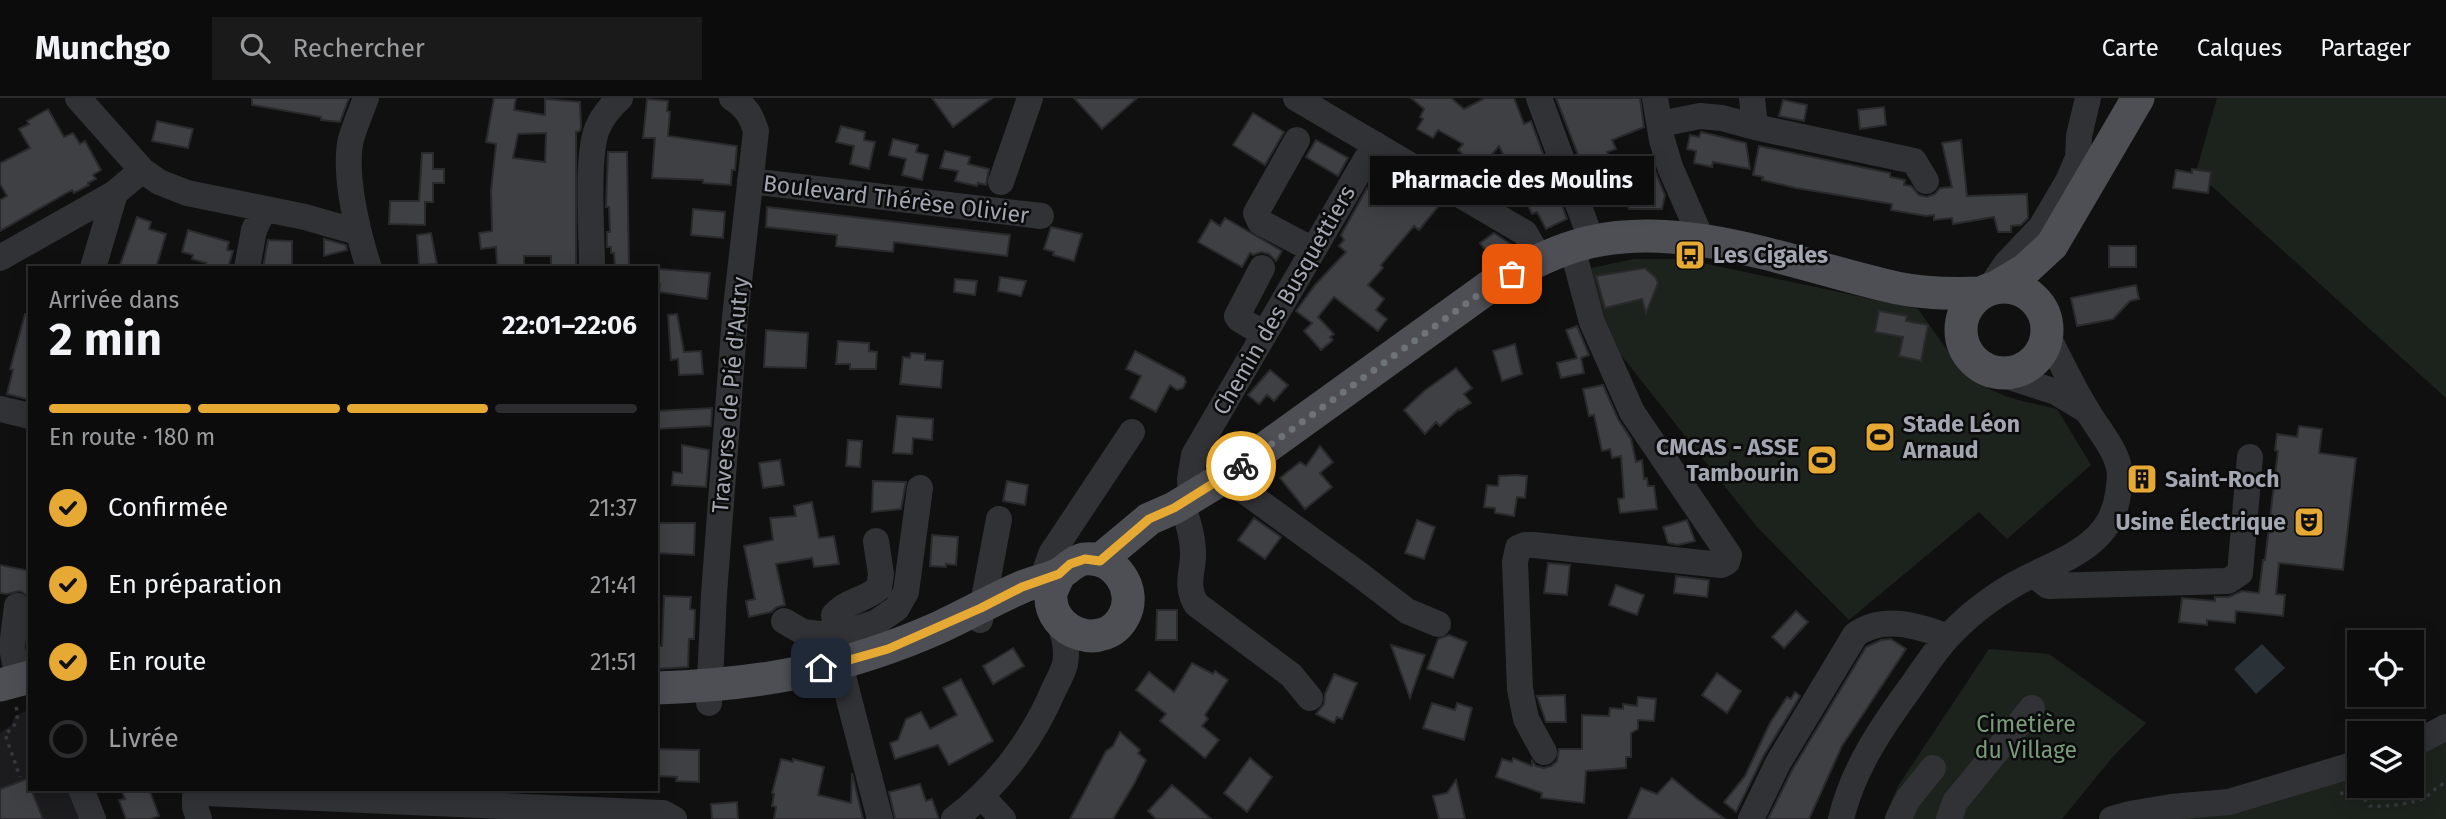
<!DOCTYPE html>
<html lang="fr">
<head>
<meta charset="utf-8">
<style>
  body { margin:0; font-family:"Fira Sans",sans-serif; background:#1a1a1b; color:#f1f3f6; height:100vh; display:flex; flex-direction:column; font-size:26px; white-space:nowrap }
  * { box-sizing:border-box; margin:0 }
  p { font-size:23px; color:#9a9b9d }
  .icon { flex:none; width:38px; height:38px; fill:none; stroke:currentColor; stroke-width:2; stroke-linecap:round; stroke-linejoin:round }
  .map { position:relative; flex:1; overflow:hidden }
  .panel { position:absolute; left:28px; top:168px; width:630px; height:525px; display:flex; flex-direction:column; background:#0c0c0d; border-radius:0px; box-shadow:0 4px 18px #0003,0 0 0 2px #2c2c2e }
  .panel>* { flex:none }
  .buttons { position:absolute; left:2347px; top:532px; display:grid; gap:14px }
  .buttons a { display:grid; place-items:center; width:77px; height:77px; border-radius:0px; background:#0c0c0d; box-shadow:0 4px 18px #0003,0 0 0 2px #2c2c2e; font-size:35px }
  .pin { position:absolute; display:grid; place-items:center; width:60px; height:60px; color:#fff; margin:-30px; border-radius:14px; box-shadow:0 4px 10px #0006 }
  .courier { position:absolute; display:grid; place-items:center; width:70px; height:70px; margin:-35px; border:5px solid #e5a934; border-radius:50%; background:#fff; color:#222; box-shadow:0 2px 9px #0007 }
  .bubble { position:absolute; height:49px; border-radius:0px; background:#0c0c0d; box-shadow:0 4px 18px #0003,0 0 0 2px #2c2c2e; font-size:23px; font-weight:700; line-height:49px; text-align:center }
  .overview em { font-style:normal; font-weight:700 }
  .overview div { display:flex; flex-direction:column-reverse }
  .overview { display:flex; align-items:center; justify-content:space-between; height:119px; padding:0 21px }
  h1 { font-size:46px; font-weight:700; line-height:52px }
  .bar { display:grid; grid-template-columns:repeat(4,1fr); gap:10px 7px; align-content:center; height:84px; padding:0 21px }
  .bar i { height:9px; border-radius:5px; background:#2c2c2e }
  .bar .on { background:#e5a934 }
  .bar p { grid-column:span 4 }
  ol { padding:0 21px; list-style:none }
  li { display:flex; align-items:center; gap:21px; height:77px }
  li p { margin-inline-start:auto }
  li .icon { padding:7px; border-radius:50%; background:#e5a934; color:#111; stroke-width:4 }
  li:last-child { color:#9a9b9d }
  li i { width:38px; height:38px; border:4px solid #2c2c2e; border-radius:50% }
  header { display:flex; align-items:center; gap:42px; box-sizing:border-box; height:98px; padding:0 35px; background:#0c0c0d; border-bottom:2px solid #2c2c2e }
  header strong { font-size:33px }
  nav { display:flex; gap:38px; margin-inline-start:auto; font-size:24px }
  .search { width:490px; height:63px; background:#1a1a1b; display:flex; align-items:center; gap:18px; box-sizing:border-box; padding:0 24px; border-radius:0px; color:#9a9b9d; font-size:26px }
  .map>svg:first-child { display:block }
  .built { fill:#1c1c1e }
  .green { fill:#1c231d }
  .water { fill:#2a3238 }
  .building { fill:#3f4044; stroke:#2a2a2d; stroke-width:2; fill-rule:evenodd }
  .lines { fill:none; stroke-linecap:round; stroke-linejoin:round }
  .path { stroke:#37383c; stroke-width:3.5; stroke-dasharray:3.5 5; stroke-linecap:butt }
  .minor { stroke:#313235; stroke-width:26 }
  .major { stroke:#4d4f54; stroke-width:33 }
  .done { stroke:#6e7279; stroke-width:7; stroke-dasharray:0 12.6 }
  .route { stroke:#e5a934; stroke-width:9 }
  .labels { text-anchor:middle; stroke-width:5; stroke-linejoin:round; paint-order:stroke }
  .street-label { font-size:23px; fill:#a1a6b1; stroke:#0b0b0c }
  .poi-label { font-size:23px; font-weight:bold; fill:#a1a6b1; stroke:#0b0b0c; text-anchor:start }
  .park-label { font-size:23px; fill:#799b7b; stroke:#0b0b0c }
</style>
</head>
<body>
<header>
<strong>Munchgo</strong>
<div class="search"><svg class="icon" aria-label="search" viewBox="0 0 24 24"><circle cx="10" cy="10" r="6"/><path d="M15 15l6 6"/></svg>Rechercher</div>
<nav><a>Carte</a><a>Calques</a><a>Partager</a></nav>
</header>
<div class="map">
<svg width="2446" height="721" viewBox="0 0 2446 721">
  <rect width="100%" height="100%" fill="#101011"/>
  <!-- built -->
  <path class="built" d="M30,611V691H68L79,721H0V635L12,626L15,618Z"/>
  <!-- green -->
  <path class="green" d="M2217,0H2446V300L2196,74Z
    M1634,161H1684L1918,211C1937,237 1956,269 1983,287C2004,301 2033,305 2057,311L2091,367L2007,441L1979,414L1849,522L1757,429L1621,257L1605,221L1591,170Z
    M1989,551L2049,556L2146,625L2111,661L2062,721H1884L1898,688Z
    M2446,638V721H2180L2359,678V688H2412V655Z"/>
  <!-- water -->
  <path class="water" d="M2262,546L2285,570L2256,596L2234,571Z"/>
  <!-- building -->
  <path class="building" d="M252,0H349L340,24L321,22V19L252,7Z
    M494,0H516L514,12L545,17V1L580,4L581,29L580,33L576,34V170H551V158H524V167L497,168L496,149L481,151L479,135L492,133L491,93L496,46L486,44ZM546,35L545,64L513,60L518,36Z
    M932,0H992L953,29Z
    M1074,0H1137L1102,31Z
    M1411,0H1451L1464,11L1485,0H1514L1524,26L1531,23L1567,121L1546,131L1537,114L1532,116L1499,48L1483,67L1471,57L1468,61L1458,52L1463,46L1438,32L1433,40L1417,31L1423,21L1420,19L1424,11Z
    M1556,0H1640L1644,29L1612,42L1616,51L1607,54L1618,79L1622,77L1628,85L1656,75L1665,97L1662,111H1629L1625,99L1605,107L1596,103Z
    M647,1L668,3L667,13L670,14L668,38L737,48L735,72H732L731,87L703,85V82L652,80L655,40H643Z
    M1783,2L1807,7L1804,23L1779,18Z
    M1884,9L1886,27L1860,31L1858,12Z
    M48,11L64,39L73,35L80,46L85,43L101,72L93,77L96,81L88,85L89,87L74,95L72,92L0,133V102L7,98L0,86V65L30,50L19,31L29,26L27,23Z
    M1253,15L1284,34L1265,67L1233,47Z
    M157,23L193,31L188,50L152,43Z
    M841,28L865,34L864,42L875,44L869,71L850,66L854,48L836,44Z
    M1701,34L1746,45L1750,71L1713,64L1712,69L1694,65L1696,53L1687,51L1690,37L1699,39Z
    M893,41L918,47L916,54L928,57L922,82L902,77L906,61L889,57Z
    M1316,42L1348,60L1338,78L1306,59Z
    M1961,42L1967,98L2027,96L2028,120L2021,127L2011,128V134H1998L1994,119L1953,126L1952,120L1934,122V117L1926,118L1891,112L1892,106L1796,90L1762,82L1763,79L1753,77L1759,48L1890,75V79L1905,82L1904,87L1911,88L1919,97L1927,99L1935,96L1940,90L1952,89L1942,45Z
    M945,53L970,59L968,66L989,71L986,87L978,85L977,88L955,83L958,73L940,70Z
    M608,54H627L629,170H615L614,155H611V149H607V134H610L609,109H606Z
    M422,55H433V71H444V85H433V104H425V127L389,126L390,103H419Z
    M2192,71L2211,74L2208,95L2173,90L2176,72L2192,75Z
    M1392,75L1442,104L1419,132L1414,128L1381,167L1383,170L1368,187L1384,201L1376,212L1387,221L1378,233L1334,199L1318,219L1334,236L1330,239L1333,242L1321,252L1304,233L1312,225L1296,213L1315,187L1346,154L1339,148L1344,142L1341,137L1367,90L1370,93L1382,77L1388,81Z
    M767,109L1010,137L1007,158L894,144L893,154L836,148L837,137L766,129Z
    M693,111L725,114L723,140L691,137Z
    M137,119L151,124L149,131L166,136L156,170H119Z
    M1225,120L1282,153L1276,163L1269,156L1261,154L1253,157L1250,155L1242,169L1198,144L1211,122L1220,128Z
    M1051,129L1082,136L1074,163L1053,157L1054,154L1044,151Z
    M188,132L229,144L227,152L233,153L228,170H204L206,165L192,161L193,157L182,154Z
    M431,135L437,166L419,167L417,137Z
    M1494,135L1515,149L1494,164L1480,145Z
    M324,141L346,147L347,152L324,158Z
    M268,142L292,143V170H263Z
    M2109,148H2136V169H2109Z
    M1645,170L1656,180L1658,185L1646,215L1642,201L1605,210L1596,178Z
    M658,171L710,175L707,201L659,194L660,186L656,185Z
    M1000,179L1026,183L1021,198L998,193Z
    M955,181L977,183L975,197L954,194Z
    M2136,187L2139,201L2130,203L2113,221L2077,228L2071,200Z
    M1879,213L1907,218L1906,223L1928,227L1921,263L1899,258L1903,239L1875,234Z
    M25,216H30V302L7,296L13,272L10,271Z
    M677,216L684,254L701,253L703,276L679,277L678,261L671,262L668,217Z
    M1577,228L1589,257L1581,260L1584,275L1561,280L1557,265L1577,260L1566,232Z
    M766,232L808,235L806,270L764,269Z
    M838,243L869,245V253L877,254L876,271H850V266H836Z
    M1515,246L1522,276L1502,283L1493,253Z
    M1135,253L1184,279L1186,284L1183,290L1177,292L1170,287L1156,314L1130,300L1141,278L1126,271Z
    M911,255L925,256V262L943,263L941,290L900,286L903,259L910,260Z
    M1456,270L1472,290L1464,296L1471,305L1460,312L1459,311L1440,328L1436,324L1425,336L1404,312L1424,293Z
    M1270,272L1288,287L1274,303L1267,297L1259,306L1248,297Z
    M1603,287L1618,321L1631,341L1636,364L1642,362L1644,381L1647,380L1648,388H1654L1657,411L1620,415L1618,401L1624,400L1621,358L1612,360L1610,351L1602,353L1594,317L1589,318L1583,291Z
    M712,310L711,328L656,331V313Z
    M897,318L933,321L932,342L913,340L912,356L893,355Z
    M2299,328L2322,331L2319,355L2356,360L2343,472L2279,465L2276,496L2285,497L2283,518L2236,513L2235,525L2207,522V527L2179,524L2182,500L2215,503V499H2229L2242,493L2259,495L2263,462H2265L2278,353L2275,352L2277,336L2297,339Z
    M848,342L862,343L860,369L846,368Z
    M682,347L709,352L706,389L672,387L673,374L682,375Z
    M1320,348L1333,364L1320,375L1332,389L1305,411L1280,380L1300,364L1306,368Z
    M780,362L784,387L763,390L759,365Z
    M1516,377L1527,378L1525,400L1517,399L1514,418L1495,415V410L1484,409L1487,387L1498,388L1499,378Z
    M873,383L906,384L901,411L872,414Z
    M1007,383L1028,387L1025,407L1003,403Z
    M812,404L819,440L834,438L839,466L814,469L812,460L776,466L785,507L777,509L771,514L749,519L746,503L755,501L744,448L773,442L770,420L796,418L794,408Z
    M1254,420L1281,439L1265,461L1238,442Z
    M1417,422L1435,429L1424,461L1405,455Z
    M1687,422L1695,443L1678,447L1668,445L1663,429Z
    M656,425H695L694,457L656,455Z
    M932,437L958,439L956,467L946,466V469L930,468Z
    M1548,465L1570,467L1567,497L1544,495Z
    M0,467L30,473V499L20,493L7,496L0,495Z
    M1676,478L1709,482L1707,499L1674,495Z
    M1616,487L1644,497L1637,517L1609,507Z
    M664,498L691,499L690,511L695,512L694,541H689L688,569L657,571L658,548H662Z
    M1157,512H1177V542H1156Z
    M1796,513L1808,524L1784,550L1772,539Z
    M1449,537L1467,544L1453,580L1427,571L1438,541Z
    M1891,541L1906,551L1842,648L1809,721H1768L1792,672L1866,549L1881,542Z
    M1391,547L1425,557L1410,600Z
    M1013,550L1024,568L993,586L983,568Z
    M1192,565L1213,576L1215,573L1228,582L1205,617L1208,621L1202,628L1219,642L1205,660L1160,623L1166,616L1136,592L1149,574L1174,594Z
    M1717,575L1741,593L1727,615L1702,597Z
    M1334,576L1357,585L1342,621L1337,619L1334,625L1316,616L1324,606L1325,596Z
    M961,581L993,643L949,667L938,647L895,661L890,645L898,642L906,621L921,614L930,631L957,617L943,590Z
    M1795,594L1800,598L1764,657L1736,714L1724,704L1745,678L1770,625L1787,599L1791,601Z
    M1565,597L1566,624H1546L1537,598Z
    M1638,599L1656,601L1654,623L1638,622V631L1631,635V659H1626V670L1586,673L1584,705L1541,700L1542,695L1496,679L1502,661L1512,664L1513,660L1532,668V663L1536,668L1544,670L1551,668L1557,663L1559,651H1582V617L1609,618L1610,610L1623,611V606L1637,608Z
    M1432,605L1455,612L1457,605L1472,610L1464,642L1423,630Z
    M1120,634L1140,652L1138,655L1146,662L1134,686L1113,721H1070L1106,653L1113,648Z
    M656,651L699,652V684L676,683L677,679L656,678Z
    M1250,660L1272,679L1247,714L1224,695Z
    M781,661L793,664V661L824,669L818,697L851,705L852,675L863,721H774L776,709L772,708L774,696L772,695Z
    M1672,680L1696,700L1725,721H1628L1641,690L1657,696Z
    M27,681L43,721H0V691Z
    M1456,682L1465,721H1439L1433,698L1447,695Z
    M920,686L926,703L932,701L939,721H895L889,694Z
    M1172,687L1191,703L1211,721H1156L1148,713Z
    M121,691H149L159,718L150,721H126L119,702L125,701Z
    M737,704L738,721H712L711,706Z"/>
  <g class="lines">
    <!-- path -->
    <path class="path" d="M16,609C20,621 15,629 5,636L20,679
      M2340,695L2362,698L2370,708C2384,709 2416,706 2427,698C2434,693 2438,687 2446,685"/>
    <!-- minor -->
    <path class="minor" d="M78,0L142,72L159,84L187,95L305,119L357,134
      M366,0C361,14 355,27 351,41C343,76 358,136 369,170
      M1296,0L1525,135L1540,161
      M1539,0L1592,144
      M1655,0L1662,42L1670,69L1702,142
      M1660,26L1700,18L1722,20L1755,29L1752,0
      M1755,29L1914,63L1926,83
      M1297,42L1256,115L1260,124L1313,152
      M750,83L1041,118
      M1001,84L1030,0
      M0,160L115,95L142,72
      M93,170L115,95
      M247,170L254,132L264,111
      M592,170C592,136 586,60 597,31C602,19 610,9 620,0
      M1262,170L1237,218L1239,221L1264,236
      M1989,191L2006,166L2041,129L2068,83L2078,60L2079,38L2088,0
      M1997,275L2056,294L2086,312
      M0,311L30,318
      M1225,379L1360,477L1407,513L1438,526
      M1191,400L1190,381L1194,357L1375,46
      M1182,405C1187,421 1193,438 1193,456C1193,475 1185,486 1196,506L1291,577L1310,600
      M876,443L881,476L879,490C865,502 846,503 834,517L844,582L880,721
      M2034,477L2048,488L2228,483L2240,475L2250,359
      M1042,482L1051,456L1132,334
      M17,508L12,549L18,582
      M980,522L999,421
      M784,523L803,534L836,538L877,524L897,510L906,494L920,390
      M709,605L714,496L735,219L756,33C751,17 746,9 732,0
      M2412,647L2446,629
      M1544,654L1526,621L1520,591L1515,464L1518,450L1525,447H1534L1721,467L1727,464L1729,457L1632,314L1592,224L1572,149
      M81,691L93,721
      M989,706L1003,721
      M199,721L195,709V699L205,695L663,715L674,721
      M954,721C998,688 1033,641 1054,591C1058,583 1063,574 1065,566C1068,551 1064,538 1059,524
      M1751,721L1778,665L1855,537C1883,516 1919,528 1948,539
      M1841,721C1853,670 1883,627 1913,586C1924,570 1935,553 1948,539C1967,518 1991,500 2015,486C2056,463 2111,451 2118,396C2119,388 2121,378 2119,370C2115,350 2098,331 2088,314C2073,290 2061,264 2048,239
      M1898,721L1908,701L1933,670
      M1949,721L1955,704L2032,610
      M2112,721L2130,716L2171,709L2229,704L2359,665"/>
    <!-- major -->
    <path class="major" d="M1961 232a43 43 0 1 1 86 0a43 43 0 1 1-86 0Z
      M1995,190L2025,172L2052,147L2138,0
      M1100,462L1149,421L1174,410L1225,379L1493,186C1525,169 1555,152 1590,144C1689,121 1801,169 1897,190C1925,196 1954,196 1982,195
      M0,587L30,579
      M656,590C759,587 846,571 940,529C968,516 994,501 1022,489C1033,484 1046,482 1057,477C1067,472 1073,463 1084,461C1115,457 1138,492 1124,518C1105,555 1048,536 1051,496C1052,490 1057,482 1059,476"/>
  </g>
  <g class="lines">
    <!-- done -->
    <path class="done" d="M1241,368L1485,192L1512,176"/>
    <!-- route -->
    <path class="route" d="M821,570L888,551L981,510L1022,489L1059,476L1070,466L1085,461L1100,463L1149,421L1174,410L1241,368"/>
  </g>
  <!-- icons -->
  <defs>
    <g id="bus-square" transform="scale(1.575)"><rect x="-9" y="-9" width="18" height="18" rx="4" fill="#e5a934" stroke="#0b0b0c"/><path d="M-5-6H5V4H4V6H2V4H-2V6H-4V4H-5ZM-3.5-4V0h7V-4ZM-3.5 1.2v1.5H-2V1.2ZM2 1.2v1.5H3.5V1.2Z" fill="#111"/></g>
    <g id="stadium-square" transform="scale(1.575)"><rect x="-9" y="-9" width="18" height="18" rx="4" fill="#e5a934" stroke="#0b0b0c"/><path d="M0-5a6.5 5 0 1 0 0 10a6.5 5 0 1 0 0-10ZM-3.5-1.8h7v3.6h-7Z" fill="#111"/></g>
    <g id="building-square" transform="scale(1.575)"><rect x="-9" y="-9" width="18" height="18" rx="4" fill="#e5a934" stroke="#0b0b0c"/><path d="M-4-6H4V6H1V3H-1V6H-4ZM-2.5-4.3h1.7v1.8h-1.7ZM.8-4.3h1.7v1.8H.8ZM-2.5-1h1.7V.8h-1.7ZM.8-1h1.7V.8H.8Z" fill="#111"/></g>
    <g id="theatre-square" transform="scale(1.575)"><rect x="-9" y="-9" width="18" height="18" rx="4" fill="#e5a934" stroke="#0b0b0c"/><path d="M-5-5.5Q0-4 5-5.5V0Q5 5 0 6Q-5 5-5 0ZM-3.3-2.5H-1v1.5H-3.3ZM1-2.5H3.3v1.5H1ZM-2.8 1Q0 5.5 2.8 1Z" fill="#111"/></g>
  </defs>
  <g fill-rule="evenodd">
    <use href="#bus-square" x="1690" y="157"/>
    <use href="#stadium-square" x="1880" y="339"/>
    <use href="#stadium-square" x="1822" y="362"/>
    <use href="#building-square" x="2142" y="381"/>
    <use href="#theatre-square" x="2309" y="424"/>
  </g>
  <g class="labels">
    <!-- street labels -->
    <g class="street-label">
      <text transform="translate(896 101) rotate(7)" y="8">Boulevard Thérèse Olivier</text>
      <text transform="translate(1284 202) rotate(-60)" y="8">Chemin des Busquettiers</text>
      <text transform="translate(730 297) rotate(-85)" y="8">Traverse de Pié d'Autry</text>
    </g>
    <!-- poi labels -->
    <g class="poi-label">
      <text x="1713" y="165">Les Cigales</text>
      <text x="1903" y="334">Stade Léon<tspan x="1903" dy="26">Arnaud</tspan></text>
      <text x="1799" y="357" text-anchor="end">CMCAS - ASSE<tspan x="1799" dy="26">Tambourin</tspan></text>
      <text x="2165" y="389">Saint-Roch</text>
      <text x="2286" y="432" text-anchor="end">Usine Électrique</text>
    </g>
    <!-- park labels -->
    <g class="park-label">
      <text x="2026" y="634">Cimetière<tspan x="2026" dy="26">du Village</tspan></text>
    </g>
  </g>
</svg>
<div class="buttons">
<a><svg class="icon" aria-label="locate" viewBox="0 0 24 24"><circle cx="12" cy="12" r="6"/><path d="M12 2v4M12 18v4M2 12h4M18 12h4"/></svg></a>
<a><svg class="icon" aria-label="layers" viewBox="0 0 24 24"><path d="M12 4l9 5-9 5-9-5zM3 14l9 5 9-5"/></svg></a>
</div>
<div class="pin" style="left:1512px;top:176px;background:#ea580c"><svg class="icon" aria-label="bag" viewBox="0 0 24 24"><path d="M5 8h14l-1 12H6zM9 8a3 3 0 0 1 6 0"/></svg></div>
<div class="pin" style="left:821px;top:570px;background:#1f2937"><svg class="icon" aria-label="home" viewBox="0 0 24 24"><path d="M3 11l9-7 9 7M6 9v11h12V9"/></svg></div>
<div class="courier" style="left:1241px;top:368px"><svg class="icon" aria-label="bike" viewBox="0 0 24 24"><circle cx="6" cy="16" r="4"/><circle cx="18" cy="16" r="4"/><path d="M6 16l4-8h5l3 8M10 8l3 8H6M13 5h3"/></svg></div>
<div class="bubble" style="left:1370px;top:58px;width:284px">Pharmacie des Moulins</div>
<section class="panel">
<div class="overview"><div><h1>2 min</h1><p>Arrivée dans</p></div><em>22:01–22:06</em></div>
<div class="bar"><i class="on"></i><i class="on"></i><i class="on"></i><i></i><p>En route · 180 m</p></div>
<ol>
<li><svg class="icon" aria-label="check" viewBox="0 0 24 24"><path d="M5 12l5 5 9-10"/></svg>Confirmée<p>21:37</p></li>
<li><svg class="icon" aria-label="check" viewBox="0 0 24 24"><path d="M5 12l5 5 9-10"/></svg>En préparation<p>21:41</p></li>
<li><svg class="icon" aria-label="check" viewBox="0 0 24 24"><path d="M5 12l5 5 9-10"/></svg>En route<p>21:51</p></li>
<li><i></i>Livrée</li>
</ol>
</section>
</div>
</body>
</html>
